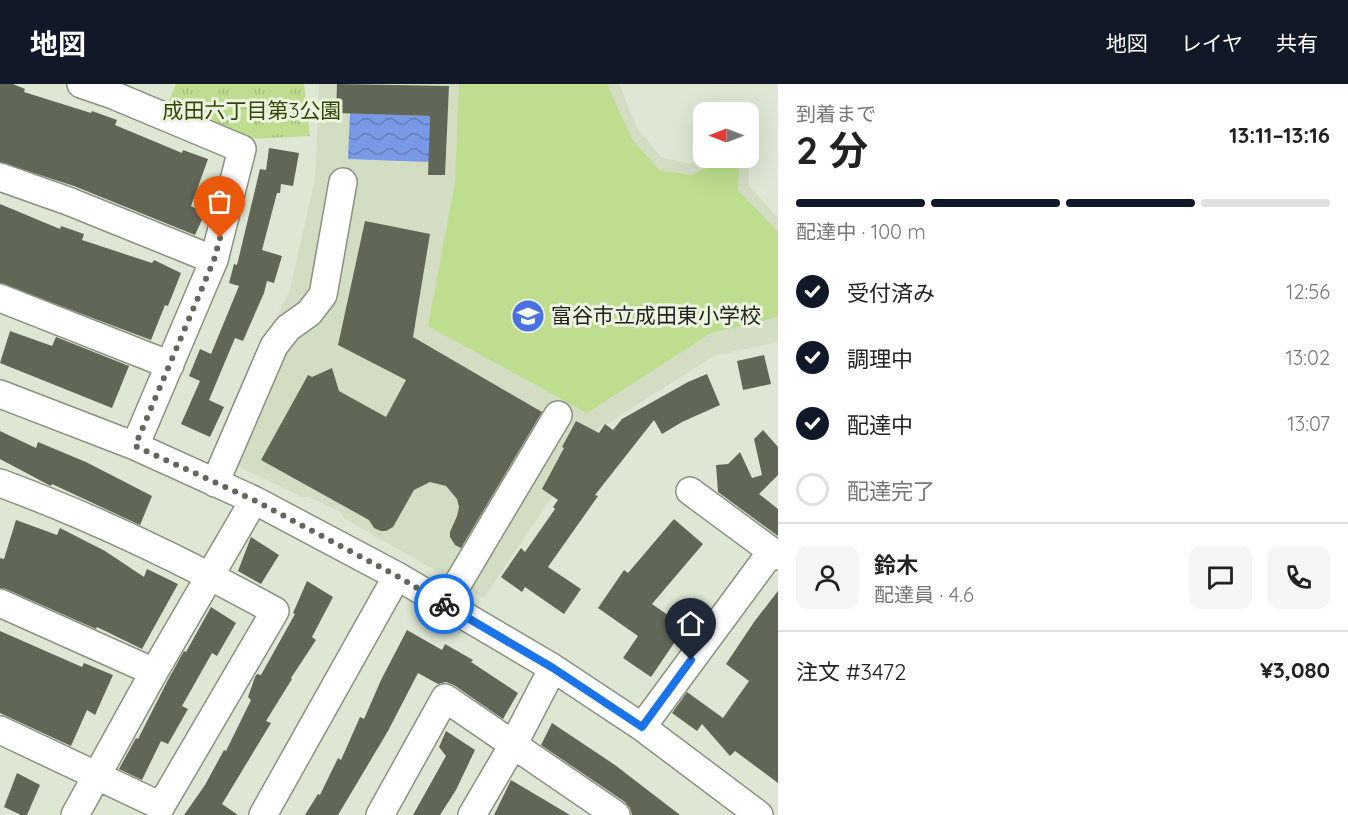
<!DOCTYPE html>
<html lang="ja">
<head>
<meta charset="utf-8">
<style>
  body { margin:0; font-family:Quicksand,"Noto Sans JP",sans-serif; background:#f6f6f6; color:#222; height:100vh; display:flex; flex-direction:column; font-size:22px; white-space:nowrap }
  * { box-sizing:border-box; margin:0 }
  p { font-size:20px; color:#767676 }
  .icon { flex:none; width:33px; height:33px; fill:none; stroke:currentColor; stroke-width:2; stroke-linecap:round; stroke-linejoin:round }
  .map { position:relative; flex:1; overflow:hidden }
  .sheet { display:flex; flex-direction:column; background:#fff; width:570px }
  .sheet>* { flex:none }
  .needle { width:39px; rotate:270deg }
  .buttons { position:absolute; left:693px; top:18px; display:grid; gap:12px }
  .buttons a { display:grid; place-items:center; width:66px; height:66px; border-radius:12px; background:#fff; box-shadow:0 6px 24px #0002; font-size:30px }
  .pin { position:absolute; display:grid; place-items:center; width:51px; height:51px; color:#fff; margin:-62px -26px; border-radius:50% 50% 50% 0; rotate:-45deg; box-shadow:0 0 6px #0007 }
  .pin .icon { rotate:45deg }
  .courier { position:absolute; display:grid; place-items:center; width:60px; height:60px; margin:-30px; border:4px solid #1a73e8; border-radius:50%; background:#fff; color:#222; box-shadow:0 2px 8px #0007 }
  .summary em { font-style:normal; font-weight:700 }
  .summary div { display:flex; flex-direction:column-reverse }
  .summary { display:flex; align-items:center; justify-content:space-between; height:102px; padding:0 18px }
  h1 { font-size:39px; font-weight:700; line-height:45px }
  .bar { display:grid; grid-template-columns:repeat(4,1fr); gap:9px 6px; align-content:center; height:72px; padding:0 18px }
  .bar i { height:8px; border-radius:4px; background:#e0e0e0 }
  .bar .on { background:#111827 }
  .bar p { grid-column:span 4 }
  .line { display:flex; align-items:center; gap:15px; padding:0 18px; border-top:2px solid #e0e0e0 }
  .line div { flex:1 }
  .round { display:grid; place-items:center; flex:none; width:63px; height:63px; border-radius:12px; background:#f6f6f6 }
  ol { padding:0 18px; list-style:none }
  li { display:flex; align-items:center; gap:18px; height:66px }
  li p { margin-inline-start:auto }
  li .icon { padding:6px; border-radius:50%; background:#111827; color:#fff; stroke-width:4 }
  li:last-child { color:#767676 }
  li i { width:33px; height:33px; border:3px solid #e0e0e0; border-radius:50% }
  header { display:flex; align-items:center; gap:36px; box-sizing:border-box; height:84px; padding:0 30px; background:#111827; color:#fff }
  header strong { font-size:28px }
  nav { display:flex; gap:33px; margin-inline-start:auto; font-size:21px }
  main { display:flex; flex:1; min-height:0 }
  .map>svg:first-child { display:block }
  .built { fill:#d2ddc4 }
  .grass { fill:url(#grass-tufts) }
  .pitch { fill:#bedd8f }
  .water { fill:url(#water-waves) }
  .building { fill:#606757 }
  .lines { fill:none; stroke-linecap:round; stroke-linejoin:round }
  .minor-casing { stroke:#8a9180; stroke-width:30 }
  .minor { stroke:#fff; stroke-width:27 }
  .done { stroke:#62665c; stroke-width:6; stroke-dasharray:0 10.8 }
  .route { stroke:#1a73e8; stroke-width:8 }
  .labels { text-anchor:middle; stroke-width:6; stroke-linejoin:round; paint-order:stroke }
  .park-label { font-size:21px; fill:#324604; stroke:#ecf4e1 }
  .poi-label { font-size:21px; fill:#1f211b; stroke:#ecf4e1; text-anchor:start }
</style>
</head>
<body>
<header>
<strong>地図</strong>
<nav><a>地図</a><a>レイヤ</a><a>共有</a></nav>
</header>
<main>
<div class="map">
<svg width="778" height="731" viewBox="0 0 778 731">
  <defs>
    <pattern id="grass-tufts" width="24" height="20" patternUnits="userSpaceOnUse" patternTransform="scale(1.5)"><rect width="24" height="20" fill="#bedd8f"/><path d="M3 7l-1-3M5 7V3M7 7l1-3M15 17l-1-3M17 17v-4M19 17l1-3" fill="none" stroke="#a3bd7b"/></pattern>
    <pattern id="water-waves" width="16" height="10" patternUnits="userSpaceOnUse" patternTransform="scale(1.5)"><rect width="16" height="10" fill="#7999e6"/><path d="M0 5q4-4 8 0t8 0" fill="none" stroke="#637cba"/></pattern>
  </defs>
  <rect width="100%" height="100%" fill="#dee7d4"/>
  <!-- built -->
  <path class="built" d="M319,0H619L637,44L661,73L690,80L703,73L748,74L749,102L778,134V258L714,272L597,346L484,514L345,435L340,428L309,413H302L212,370L290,205L315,95Z"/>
  <!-- grass -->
  <path class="grass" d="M176,0H304L310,52L248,55L167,21Z"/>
  <!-- pitch -->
  <path class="pitch" d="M459,0H607L632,55L659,86L692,91L724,74H739L738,106L778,148V233L711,249L587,329L428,242L455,98Z"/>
  <!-- water -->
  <path class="water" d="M350,29L430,32L429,78L348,75Z"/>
  <!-- building -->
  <path class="building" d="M0,0H13L25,5L24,8L91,29L92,27L117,36L115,41L182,69L183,66L208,75L191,122L205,129L195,151L74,102L0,78Z
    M337,0L449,2L445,91H428L430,32L336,29Z
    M269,64L299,69L293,102L281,100L280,109H277L262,166L282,172L274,199L267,197L264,209L243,257L235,254L209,316L224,323L210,353L181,340L200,297L189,292L200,265L211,270L239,202L229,199L234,180L237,181L260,85L266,86Z
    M0,120L60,145L61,142L84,150L82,156L152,179L154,176L181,189L168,222L165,221L151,256L0,199Z
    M365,137L430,150L413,253L542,328L461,464L455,461L450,453V448L457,432L459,423L457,415L446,402L430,398L414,406L393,443L386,447H381L374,444L369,436L261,376L308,291L312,293L332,284L339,307L386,333L406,296L338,261Z
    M10,247L52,262L56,253L129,282L112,324L0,279Z
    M764,271L771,300L743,306L737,277Z
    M707,290L720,321L682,338L662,350L654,336L595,411L598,412L548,483L581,505L564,530L525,503L522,508L501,493L521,464L525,468L555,425L553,423L558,416L542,405L564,364L562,363L576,337L599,349L605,340L613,346L622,335L688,298Z
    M763,346L778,363V391L759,410L778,425V452L718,408L716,381L728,380L740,368L752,394L762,391L754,355Z
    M0,347L36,364L38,358L86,378L152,412L140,441L52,400L51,402L47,400L0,375Z
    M674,435L703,460L652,520L685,543L651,593L623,574L638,552L598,524L624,486L628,489Z
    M16,436L57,451L60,444L105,467L144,493L147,485L178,500L142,565L97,543L96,545L6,505L0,504V474L4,475Z
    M251,453L279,471L261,500L238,487Z
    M307,497L333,513L312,553L316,556L291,594L292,595L266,637L271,639L222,720L238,731H184L205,701L224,666L226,667L251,616L248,613L255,593L257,590L261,591L295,530L293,529Z
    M778,507V699L735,667L730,672L702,640L697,647L672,629L687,608L723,634L749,597L726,580L754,538Z
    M211,523L236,539L217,572L212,569L182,622L188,625L168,660L161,657L142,696L119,685L136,654L138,655L168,596L184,567L186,568Z
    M407,546L442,566L445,560L473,576L471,578L518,609L503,635L454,601L446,598L438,600L418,589L388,647L338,731H305L318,710L320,711L338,674L341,676L360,633L364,635L381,596Z
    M0,547L82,583L84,579L113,591L95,631L87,626L71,662L0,629Z
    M552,639L615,681L680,731H632L630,724L625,718L541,661Z
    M446,647L475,666L456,706L440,731H413L446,672L439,663Z
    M17,689L40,701L27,731H21L4,723Z
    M511,696L570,731H494Z"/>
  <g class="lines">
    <!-- minor casing -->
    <g class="minor-casing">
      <path id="minor" d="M81,0L113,11L242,65L214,176L135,362
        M0,93L68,117L214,176
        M0,214L170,281
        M0,310L135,362L254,416L397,492L553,584L642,643L759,731
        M0,399C95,434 186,478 275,527L161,722L0,646
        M215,399L274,262L288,244L309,229L323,211L343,98
        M690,407L778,472
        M0,519L154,588
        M445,521L558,331
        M642,643L772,467
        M75,731L154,588L254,416
        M263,731L397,492
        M380,731L445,614L616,731
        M472,731L513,661L553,584"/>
    </g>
    <!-- minor -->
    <use href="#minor" class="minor"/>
  </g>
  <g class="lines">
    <!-- done -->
    <path class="done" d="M220,154L214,176L135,362L254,416L397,492L444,520"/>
    <!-- route -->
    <path class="route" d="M444,520L553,584L642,643L691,576"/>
  </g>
  <!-- icons -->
  <defs>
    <g id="school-disc" transform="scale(1.725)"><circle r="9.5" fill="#4971e4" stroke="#ecf4e1"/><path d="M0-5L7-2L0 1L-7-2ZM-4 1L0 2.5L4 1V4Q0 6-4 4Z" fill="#fff"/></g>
  </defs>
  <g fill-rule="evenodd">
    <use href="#school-disc" x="528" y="232"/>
  </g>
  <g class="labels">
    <!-- park labels -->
    <g class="park-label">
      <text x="252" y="34">成田六丁目第3公園</text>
    </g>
    <!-- poi labels -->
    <g class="poi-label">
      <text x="551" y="239">富谷市立成田東小学校</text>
    </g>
  </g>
</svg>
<div class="buttons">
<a><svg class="needle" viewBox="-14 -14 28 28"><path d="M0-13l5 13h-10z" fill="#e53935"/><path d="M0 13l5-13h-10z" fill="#767676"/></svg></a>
</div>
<div class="pin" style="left:220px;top:154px;background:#ea580c"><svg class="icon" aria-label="bag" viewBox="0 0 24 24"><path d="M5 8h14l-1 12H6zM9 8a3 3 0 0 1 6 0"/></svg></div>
<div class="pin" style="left:691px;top:576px;background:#1f2937"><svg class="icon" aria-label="home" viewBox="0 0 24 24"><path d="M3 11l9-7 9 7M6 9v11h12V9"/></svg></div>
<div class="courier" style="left:444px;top:520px"><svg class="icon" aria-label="bike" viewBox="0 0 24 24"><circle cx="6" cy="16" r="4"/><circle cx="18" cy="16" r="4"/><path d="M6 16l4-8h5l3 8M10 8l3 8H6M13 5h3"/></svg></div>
</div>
<section class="sheet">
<div class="summary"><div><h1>2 分</h1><p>到着まで</p></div><em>13:11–13:16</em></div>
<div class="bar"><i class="on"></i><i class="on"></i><i class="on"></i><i></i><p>配達中 · 100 m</p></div>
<ol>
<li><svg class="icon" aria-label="check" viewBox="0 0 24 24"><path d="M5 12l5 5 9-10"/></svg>受付済み<p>12:56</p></li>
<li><svg class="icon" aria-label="check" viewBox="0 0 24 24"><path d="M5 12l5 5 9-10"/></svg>調理中<p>13:02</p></li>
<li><svg class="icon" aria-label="check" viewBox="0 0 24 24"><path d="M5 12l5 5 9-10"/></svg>配達中<p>13:07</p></li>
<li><i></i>配達完了</li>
</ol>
<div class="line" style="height:108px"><a class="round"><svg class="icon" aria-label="person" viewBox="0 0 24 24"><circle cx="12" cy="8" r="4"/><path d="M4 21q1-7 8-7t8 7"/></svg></a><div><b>鈴木</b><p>配達員 · 4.6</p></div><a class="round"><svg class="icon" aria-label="chat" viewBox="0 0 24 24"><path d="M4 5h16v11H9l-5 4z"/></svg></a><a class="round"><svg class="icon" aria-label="phone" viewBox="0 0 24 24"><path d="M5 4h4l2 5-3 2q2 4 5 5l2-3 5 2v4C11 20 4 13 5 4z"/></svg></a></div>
<div class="line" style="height:78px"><div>注文 #3472</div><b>¥3,080</b></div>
</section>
</main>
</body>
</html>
